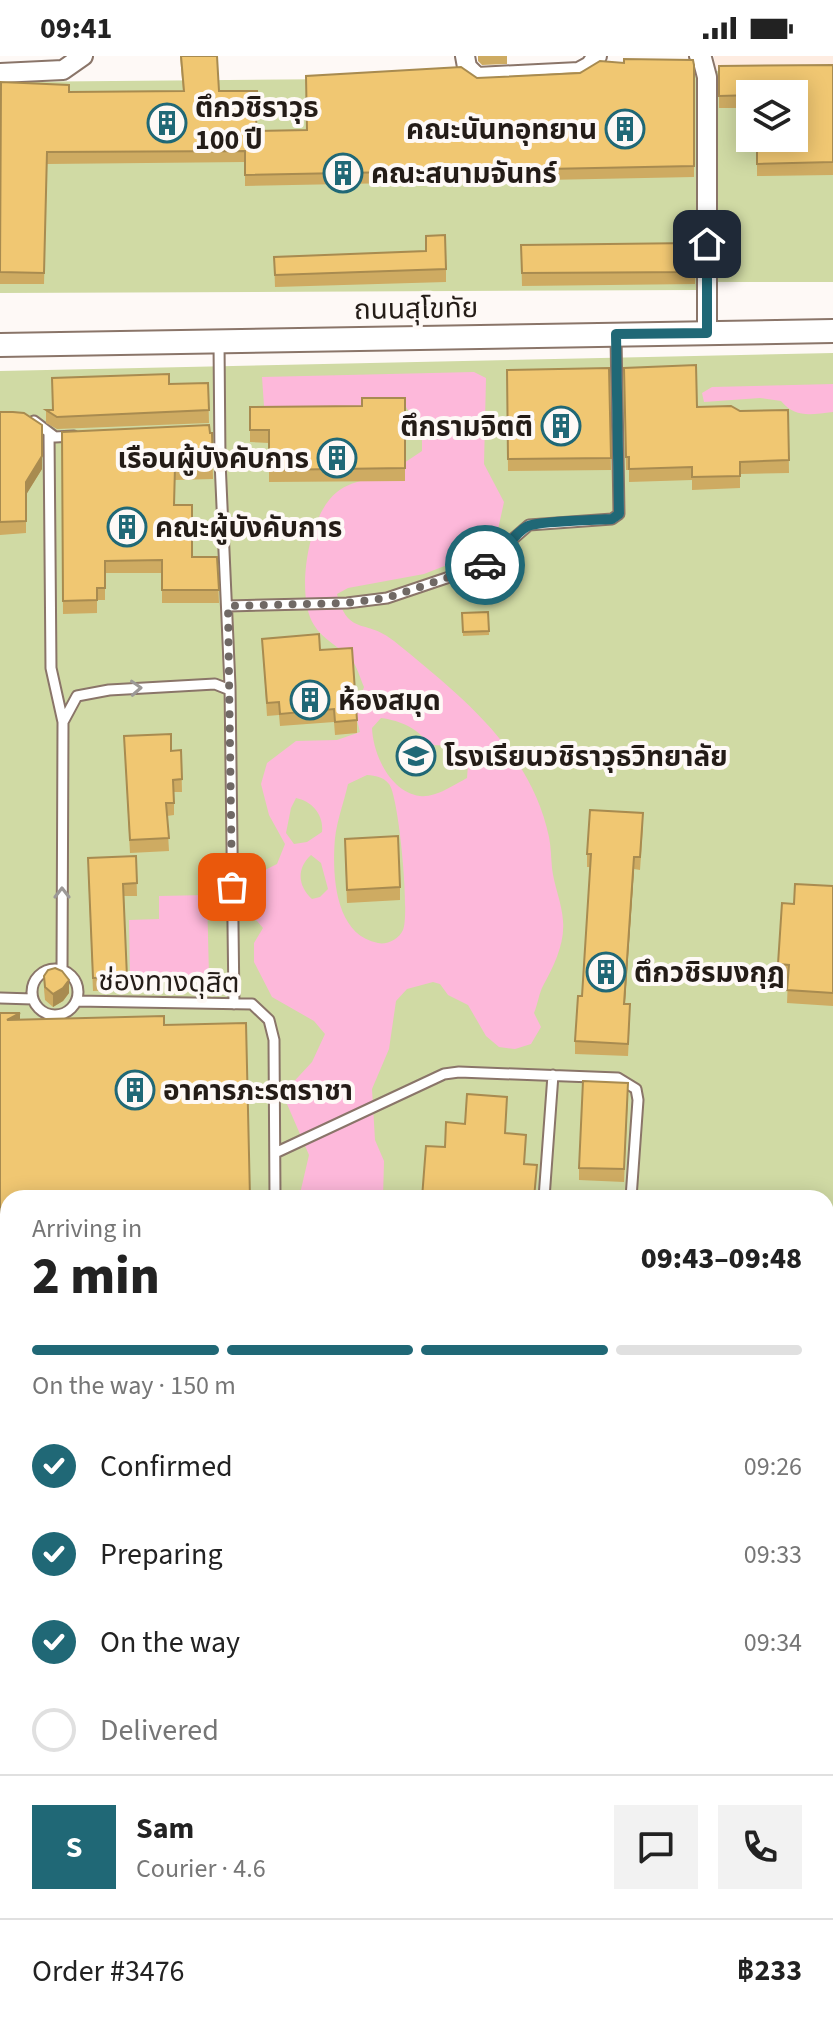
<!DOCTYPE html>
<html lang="en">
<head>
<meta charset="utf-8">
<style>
  body { margin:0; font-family:"Source Sans 3","Noto Sans Thai",sans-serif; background:#f2f2f2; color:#222; height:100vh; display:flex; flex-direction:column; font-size:30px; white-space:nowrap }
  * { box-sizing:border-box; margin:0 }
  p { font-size:26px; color:#767676 }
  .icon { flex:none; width:44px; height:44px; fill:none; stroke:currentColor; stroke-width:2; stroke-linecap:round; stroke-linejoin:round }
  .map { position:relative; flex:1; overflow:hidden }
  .details { position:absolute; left:0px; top:1134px; width:834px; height:848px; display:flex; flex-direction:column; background:#fff; border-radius:24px 24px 0 0; box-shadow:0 4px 20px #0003 }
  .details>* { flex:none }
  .tools { position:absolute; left:736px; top:24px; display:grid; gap:16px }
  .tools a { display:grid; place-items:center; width:72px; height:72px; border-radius:0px; background:#fff; box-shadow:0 4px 20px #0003; font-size:40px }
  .pin { position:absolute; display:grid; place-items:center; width:68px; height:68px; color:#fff; margin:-34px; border-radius:16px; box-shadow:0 4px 12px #0006 }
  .courier { position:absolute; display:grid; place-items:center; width:80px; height:80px; margin:-40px; border:6px solid #206876; border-radius:50%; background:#fff; color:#222; box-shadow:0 2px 10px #0007 }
  .summary em { font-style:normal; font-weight:800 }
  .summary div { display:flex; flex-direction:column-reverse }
  .summary { display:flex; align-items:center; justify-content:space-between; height:136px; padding:0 32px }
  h1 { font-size:52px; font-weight:800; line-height:60px }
  .bar { display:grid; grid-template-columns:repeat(4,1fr); gap:12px 8px; align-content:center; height:96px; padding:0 32px }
  .bar i { height:10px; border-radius:6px; background:#e0e0e0 }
  .bar .selected { background:#206876 }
  .bar p { grid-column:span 4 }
  .line { display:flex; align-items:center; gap:20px; padding:0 32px; border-top:2px solid #e0e0e0 }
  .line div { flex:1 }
  .round { display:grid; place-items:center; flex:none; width:84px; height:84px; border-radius:0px; background:#f2f2f2 }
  ol { padding:0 32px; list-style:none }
  li { display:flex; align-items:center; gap:24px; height:88px }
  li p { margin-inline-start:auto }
  li .icon { padding:8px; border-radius:50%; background:#206876; color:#fff; stroke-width:4 }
  li:last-child { color:#767676 }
  li i { width:44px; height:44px; border:4px solid #e0e0e0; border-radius:50% }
  .status { display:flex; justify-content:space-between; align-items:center; height:56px; padding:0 40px; background:#fff; direction:ltr }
  .status svg { height:22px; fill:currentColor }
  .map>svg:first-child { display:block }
  .built { fill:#feece1 }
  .green { fill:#d0daa4; fill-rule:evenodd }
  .water { fill:#fdb8da; fill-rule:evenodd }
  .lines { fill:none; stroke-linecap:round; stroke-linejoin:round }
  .service-casing { stroke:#8a7569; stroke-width:13 }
  .minor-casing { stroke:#8a7569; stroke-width:22 }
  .tertiary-casing { stroke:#8a7569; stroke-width:26 }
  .primary-casing { stroke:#8a7569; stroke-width:32 }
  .service { stroke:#fff; stroke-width:9 }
  .minor { stroke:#fff; stroke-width:18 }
  .tertiary { stroke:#fff; stroke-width:22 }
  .primary { stroke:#fff; stroke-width:28 }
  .wall { fill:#ceab62 }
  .shaded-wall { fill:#a88b50 }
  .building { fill:#f0c772; stroke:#a88b50; stroke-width:2 }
  .oneway { stroke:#9c9997 }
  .done { stroke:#706965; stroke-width:8; stroke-dasharray:0 14.4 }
  .route { stroke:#206876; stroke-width:10 }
  .labels { text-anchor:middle; stroke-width:8; stroke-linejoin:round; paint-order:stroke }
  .poi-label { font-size:28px; font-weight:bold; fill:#241c17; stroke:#fef9f6; text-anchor:start }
  .street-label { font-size:28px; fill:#241c17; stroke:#fef9f6 }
</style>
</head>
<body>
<div class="status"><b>09:41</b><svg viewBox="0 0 49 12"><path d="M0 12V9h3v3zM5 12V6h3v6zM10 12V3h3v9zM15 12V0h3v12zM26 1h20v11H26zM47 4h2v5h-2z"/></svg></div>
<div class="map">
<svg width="833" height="1982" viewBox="0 0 833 1982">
  <rect width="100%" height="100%" fill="#fef9f6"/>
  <!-- built -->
  <path class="built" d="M714,0H833V12L715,15Z"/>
  <!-- green -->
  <path class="green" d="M642,4L694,15L701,20L700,229L697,234L0,237V26L461,22Z
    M833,12V226H717L715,15ZM750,38H794V82H750Z
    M833,297V1478H826V1142H19L0,1086V315Z"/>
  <!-- water -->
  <path class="water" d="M474,316L486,322L484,408L504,446L497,478L478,497L424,518L348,532L337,538C348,581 366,562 394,585C459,638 531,694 549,781C551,791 551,802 552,812C554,830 562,847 563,865C565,887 554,910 544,928C539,936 538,948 534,957L541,971L531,988L515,993L499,991L486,980L468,949L448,939L440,928L433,926L407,933L396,945L389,993L372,1033L375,1084L384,1105L383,1142H299L309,1099L284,1041L287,1033L312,1006L325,978L314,965L272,941L254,906V887L263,872L257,865L248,860L252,826L261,816L277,808L285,788L269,759L261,728L267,707L296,685L337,684L360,676L355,656L364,631C360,622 357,610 351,603C340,591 322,583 314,569C295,540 308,458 337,436C355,422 380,422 402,418L404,407L422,395V376L406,351L264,350L262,321ZM381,662C402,665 417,672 430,689L457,690L468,709L467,722C454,729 435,742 420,740C390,736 373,698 372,672ZM367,719C376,720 382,720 389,728C399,740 410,859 403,874C399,883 387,889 378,887C334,879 332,817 335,782C337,764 344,746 348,728ZM296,742C312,745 324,759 322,776L307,786L294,788L286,777L291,752ZM311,799L321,807L328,833L320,841L312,843C298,830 296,813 311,799Z
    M833,328V356C812,358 796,363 781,345L760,342L704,346L702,337L712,331Z
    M207,839L209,920L130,923L129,864L159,863V840Z
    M395,1974H470L475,1982H397Z
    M624,1974H729L734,1982H616Z"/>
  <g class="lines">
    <!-- service casing -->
    <g class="service-casing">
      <path id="service" d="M219,286L220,405L230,630L234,948
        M34,365L55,381L74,380
        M49,378L51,612L63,666
        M228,550L347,547L387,542L494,506L507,488L529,469L612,463L619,458L616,281
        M32 936a23 23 0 1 1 46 0a23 23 0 1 1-46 0Z
        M62,915L63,666L77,640L109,634L215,628L230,634
        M0,942L33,943
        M76,945L252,948L269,964L274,984L275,1142
        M275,1097L444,1018L459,1016L618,1022L636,1033L638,1044L631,1142
        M544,1142L553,1019
        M826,1166L833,1167
        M826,1448L833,1449
        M0,1641L8,1639"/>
    </g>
    <!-- minor casing -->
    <g class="minor-casing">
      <path id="minor" d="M465,0L467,11L477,21L579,16L590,10L597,0
        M699,0L702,2L707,21V277
        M0,17L63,14L83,0"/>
    </g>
    <!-- tertiary casing -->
    <g class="tertiary-casing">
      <path id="tertiary" d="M0,289L833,275"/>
    </g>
    <!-- primary casing -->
    <g class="primary-casing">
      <path id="primary" d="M826,1502H833
        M0,1506H8"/>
    </g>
    <!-- service -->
    <use href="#service" class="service"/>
    <!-- minor -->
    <use href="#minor" class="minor"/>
    <!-- tertiary -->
    <use href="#tertiary" class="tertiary"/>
    <!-- primary -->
    <use href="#primary" class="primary"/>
  </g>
  <!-- wall -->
  <path class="wall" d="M180,0H217L219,35L256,75L307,74L477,22L694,9V121L245,130V106L47,108L44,228H0V47L69,36L183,35Z
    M478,0H507V8L482,9L478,5Z
    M833,9V119L757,120V82L794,38H750V52H719V10Z
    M695,187V228L522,230L521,189Z
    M274,201L446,213V226L275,231Z
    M609,312L611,414L508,415L507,314Z
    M624,312L697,351L740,355L788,354L789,417L740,418V432L692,434V424L629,426V414H626Z
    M208,327L209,367L57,373L46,367V354H53L169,328Z
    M405,342V425L269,426V387L250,386V351L362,350Z
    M0,356L42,413L26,438V477L0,479Z
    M62,376L212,377L213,423L175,424L174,449L192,501H217L219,547H162V517H105V544H97V557L63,558Z
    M488,556L489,579L463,580L462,557Z
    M262,583L320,594L357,664V677L335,679L334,666L280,670L279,659L267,660Z
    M124,680L171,695L181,694L182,736H174V759L167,760L169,795L130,797Z
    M643,770L640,814L634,813L625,948L630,961L628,1000L575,998V985L582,940L590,811H587V798Z
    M345,796L400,831V844L347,847Z
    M136,800L137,840H124L127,933L93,935L88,814Z
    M833,830V950L787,947L788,922L778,921V908L794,848Z
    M44,920L69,937L63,945L53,951L45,944L44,933Z
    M0,957L8,1142V1227H7L6,1265H8V1428H0Z
    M628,1040L624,1126L579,1124V1112Z
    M826,1287H833V1434H826Z
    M0,1540H8V1626H0Z"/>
  <!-- shaded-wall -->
  <path class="shaded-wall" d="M42,400V413L26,439V426Z
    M634,801V813L624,960V948Z
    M69,924V937L63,945L53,951V938Z
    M20,957V970L7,964Z"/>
  <!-- building -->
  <path class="building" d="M181,0H217L219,35H257L256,75L307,74L306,20L461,11L477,22L580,17L600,5L624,7V3L693,4L694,9V110L245,119V95L47,96L44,217L0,216L1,26L69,29V36L184,35Z
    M833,9V106L757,108V82H794V38L719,40V10Z
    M445,179L446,213L275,219L274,201L426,195V180Z
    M695,187V216L522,217L521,189Z
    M696,309L697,351L731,350L740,355L788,354L789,404L740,406V420L692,421V411L629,413V401H626L624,312Z
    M609,312L611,402L508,403L507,314Z
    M169,318V328L208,327L209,354L57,361L46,354H53L52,322Z
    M362,342H405V412L269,414V374H250V351L362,350Z
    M0,356H13L24,357L42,369V400L26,426V465L0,466Z
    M209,369L210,377H212L213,411H175L174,449H192V501H217L219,534H162V504L105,505V532H97V544L63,545L62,376Z
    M488,556L489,575L463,576L462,557Z
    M319,578L320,594L352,592L357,664L335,666L334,653L280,658L279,646L267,647L262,583Z
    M171,678V695L181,694L182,723L173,724L174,747H166L169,782L130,784L124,680Z
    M590,754L643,757L640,801H634L624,948H630L628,988L575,985L578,940H582L591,798H587Z
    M398,780L400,831L347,834L345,783Z
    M136,800L137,827L123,828L127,921L93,922L88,802Z
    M795,828L833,830V937L787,934L789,909L778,908L782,847L794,848Z
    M55,912L62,915L69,924L63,932L53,938L45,931L44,920L48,914Z
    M0,957H20L7,964L164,960V969L246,967L250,1142H8L6,1265H8V1414L0,1415Z
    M583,1025L628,1027L624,1113L579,1112Z
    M467,1038L507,1041L505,1077L526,1079L524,1108L537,1109L534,1142H422L426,1090L445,1091L446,1066L465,1068Z
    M826,1287H833V1421H826Z
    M0,1540H8V1610H0Z"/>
  <!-- one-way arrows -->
  <defs><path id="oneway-chevron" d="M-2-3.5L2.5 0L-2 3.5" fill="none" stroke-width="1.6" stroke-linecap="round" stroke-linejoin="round" transform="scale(2)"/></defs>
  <g class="oneway">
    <use href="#oneway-chevron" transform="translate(136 632) rotate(-3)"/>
    <use href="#oneway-chevron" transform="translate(62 837) rotate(-90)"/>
  </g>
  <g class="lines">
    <!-- done -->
    <path class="done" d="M232,831L228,550L347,547L387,542L485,509"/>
    <!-- route -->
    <path class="route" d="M485,509C503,503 510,479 528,470C538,465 596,464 612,463L619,458L616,278L707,277V188"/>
  </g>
  <!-- icons -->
  <defs>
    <g id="building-ring" transform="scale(2)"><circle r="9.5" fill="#fef9f6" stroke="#206876" stroke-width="1.5"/><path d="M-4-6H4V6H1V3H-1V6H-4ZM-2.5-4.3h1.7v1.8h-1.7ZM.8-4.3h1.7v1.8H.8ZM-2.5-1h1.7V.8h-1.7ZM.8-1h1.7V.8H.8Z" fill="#206876"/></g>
    <g id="school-ring" transform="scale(2)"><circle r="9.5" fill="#fef9f6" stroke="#206876" stroke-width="1.5"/><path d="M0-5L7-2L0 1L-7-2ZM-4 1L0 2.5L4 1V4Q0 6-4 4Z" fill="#206876"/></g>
  </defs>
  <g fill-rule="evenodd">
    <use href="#building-ring" x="167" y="67"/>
    <use href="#building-ring" x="625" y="73"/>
    <use href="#building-ring" x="343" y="117"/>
    <use href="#building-ring" x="561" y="370"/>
    <use href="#building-ring" x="337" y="402"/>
    <use href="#building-ring" x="127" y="471"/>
    <use href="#building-ring" x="310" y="644"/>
    <use href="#school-ring" x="416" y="700"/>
    <use href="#building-ring" x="606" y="916"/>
    <use href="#building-ring" x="135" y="1034"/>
  </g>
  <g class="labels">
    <!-- poi labels -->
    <g class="poi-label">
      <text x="195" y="61">ตึกวชิราวุธ<tspan x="195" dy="32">100 ปี</tspan></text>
      <text x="597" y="83" text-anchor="end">คณะนันทอุทยาน</text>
      <text x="371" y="127">คณะสนามจันทร์</text>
      <text x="533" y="380" text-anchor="end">ตึกรามจิตติ</text>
      <text x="309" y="412" text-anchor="end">เรือนผู้บังคับการ</text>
      <text x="155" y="481">คณะผู้บังคับการ</text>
      <text x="338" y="654">ห้องสมุด</text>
      <text x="444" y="710">โรงเรียนวชิราวุธวิทยาลัย</text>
      <text x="634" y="926">ตึกวชิรมงกุฎ</text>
      <text x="163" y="1044">อาคารภะรตราชา</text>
    </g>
    <!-- street labels -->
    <g class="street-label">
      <text transform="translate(416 252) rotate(-1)" y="10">ถนนสุโขทัย</text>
      <text transform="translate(169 925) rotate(1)" y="10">ช่องทางดุสิต</text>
    </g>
  </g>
</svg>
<div class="tools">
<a><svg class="icon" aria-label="layers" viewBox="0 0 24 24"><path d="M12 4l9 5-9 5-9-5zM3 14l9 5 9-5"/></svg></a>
</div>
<div class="pin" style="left:232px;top:831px;background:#ea580c"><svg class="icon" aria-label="bag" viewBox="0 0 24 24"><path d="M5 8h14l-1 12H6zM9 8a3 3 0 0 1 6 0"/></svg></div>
<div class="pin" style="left:707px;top:188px;background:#1f2937"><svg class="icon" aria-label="home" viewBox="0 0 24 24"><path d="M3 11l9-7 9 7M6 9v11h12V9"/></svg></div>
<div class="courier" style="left:485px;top:509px"><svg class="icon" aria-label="car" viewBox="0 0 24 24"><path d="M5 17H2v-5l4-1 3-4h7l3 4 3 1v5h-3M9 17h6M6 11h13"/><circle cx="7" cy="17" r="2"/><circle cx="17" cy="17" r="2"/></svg></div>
<section class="details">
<div class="summary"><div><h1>2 min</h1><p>Arriving in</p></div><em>09:43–09:48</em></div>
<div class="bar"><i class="selected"></i><i class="selected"></i><i class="selected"></i><i></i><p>On the way · 150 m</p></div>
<ol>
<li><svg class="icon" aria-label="check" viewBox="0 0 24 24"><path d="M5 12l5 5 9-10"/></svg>Confirmed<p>09:26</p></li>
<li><svg class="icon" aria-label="check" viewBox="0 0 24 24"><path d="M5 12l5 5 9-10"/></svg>Preparing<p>09:33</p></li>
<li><svg class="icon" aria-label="check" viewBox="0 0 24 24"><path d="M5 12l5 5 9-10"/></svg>On the way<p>09:34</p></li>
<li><i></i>Delivered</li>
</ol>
<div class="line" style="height:144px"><b class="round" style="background:#206876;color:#fff">S</b><div><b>Sam</b><p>Courier · 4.6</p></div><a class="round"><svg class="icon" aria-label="chat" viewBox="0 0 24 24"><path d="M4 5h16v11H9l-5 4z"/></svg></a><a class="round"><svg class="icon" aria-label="phone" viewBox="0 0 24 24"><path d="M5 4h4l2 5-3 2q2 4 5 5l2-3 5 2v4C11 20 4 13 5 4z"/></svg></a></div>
<div class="line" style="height:104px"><div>Order #3476</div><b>฿233</b></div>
</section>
</div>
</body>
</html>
